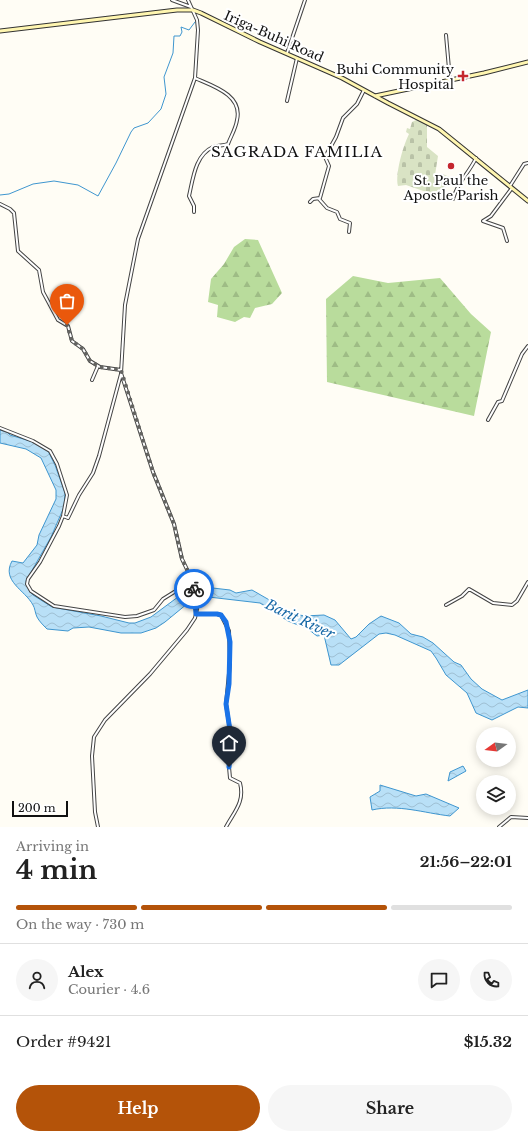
<!DOCTYPE html>
<html lang="en">
<head>
<meta charset="utf-8">
<style>
  body { margin:0; font-family:"Libre Baskerville",serif; background:#f6f6f6; color:#222; height:100vh; display:flex; flex-direction:column; font-size:15px; white-space:nowrap }
  * { box-sizing:border-box; margin:0 }
  p { font-size:13px; color:#767676 }
  .icon { flex:none; width:22px; height:22px; fill:none; stroke:currentColor; stroke-width:2; stroke-linecap:round; stroke-linejoin:round }
  .map { position:relative; height:827px; overflow:hidden }
  .drawer { display:flex; flex-direction:column; background:#fff; flex:1 }
  .drawer>* { flex:none }
  .needle { width:26px; rotate:255deg }
  .fabs { position:absolute; left:476px; top:727px; display:grid; gap:8px }
  .fabs a { display:grid; place-items:center; width:40px; height:40px; border-radius:50%; background:#fff; box-shadow:0 2px 10px #0003; font-size:20px }
  .scale { position:absolute; left:12px; bottom:10px; width:56px; box-sizing:border-box; padding-left:4px; border:2px solid #111; border-top:0; font-size:11px; line-height:14px; white-space:nowrap; color:#111; -webkit-text-stroke:3px #fff; paint-order:stroke }
  .pin { position:absolute; display:grid; place-items:center; width:34px; height:34px; color:#fff; margin:-41px -17px; border-radius:50% 50% 50% 0; rotate:-45deg; box-shadow:0 0 4px #0007 }
  .pin .icon { rotate:45deg }
  .courier { position:absolute; display:grid; place-items:center; width:40px; height:40px; margin:-20px; border:3px solid #1a73e8; border-radius:50%; background:#fff; color:#222; box-shadow:0 1px 5px #0007 }
  .headline em { font-style:normal; font-weight:700 }
  .headline div { display:flex; flex-direction:column-reverse }
  .headline { display:flex; align-items:center; justify-content:space-between; height:68px; padding:0 16px }
  h1 { font-size:26px; font-weight:700; line-height:30px }
  .bar { display:grid; grid-template-columns:repeat(4,1fr); gap:6px 4px; align-content:center; height:48px; padding:0 16px }
  .bar i { height:5px; border-radius:3px; background:#e0e0e0 }
  .bar .active { background:#b45309 }
  .bar p { grid-column:span 4 }
  .line { display:flex; align-items:center; gap:10px; padding:0 16px; border-top:1px solid #e0e0e0 }
  .line div { flex:1 }
  .round { display:grid; place-items:center; flex:none; width:42px; height:42px; border-radius:21px; background:#f6f6f6 }
  .action { display:flex; gap:8px; margin-top:auto; padding:8px 16px }
  .action a { flex:1; height:46px; border-radius:24px; background:#b45309; color:#fff; font-size:16px; font-weight:700; line-height:46px; text-align:center }
  .action a+a { background:#f6f6f6; color:#222 }
  .map>svg:first-child { display:block }
  .forest { fill:url(#forest-firs) }
  .cemetery { fill:url(#cemetery-stones) }
  .water { fill:url(#water-waves); stroke:#3f96cf }
  .lines { fill:none; stroke-linecap:round; stroke-linejoin:round }
  .stream { stroke:#3f96cf; stroke-width:1 }
  .street-casing { stroke:#444; stroke-width:4 }
  .secondary-casing { stroke:#333; stroke-width:5 }
  .street { stroke:#fff; stroke-width:2 }
  .secondary { stroke:#fff6b0; stroke-width:3 }
  .done { stroke:#646461; stroke-width:4; stroke-dasharray:0 7.2 }
  .route { stroke:#1a73e8; stroke-width:5 }
  .poi-dot { fill:#c4262e; stroke:#fff; stroke-width:1.5 }
  .labels { text-anchor:middle; stroke-width:4; stroke-linejoin:round; paint-order:stroke }
  .street-label { font-size:13px; fill:#111; stroke:#fff }
  .poi-label { font-size:13px; fill:#111; stroke:#fff; text-anchor:end }
  .water-label { font-size:14px; font-style:italic; fill:#1768a6; stroke:#fff }
  .quarter-label { font-size:15px; letter-spacing:1px; fill:#111; stroke:#fff }
</style>
</head>
<body>
<div class="map">
<svg width="528" height="827" viewBox="0 0 528 827">
  <defs>
    <pattern id="forest-firs" width="22" height="20" patternUnits="userSpaceOnUse"><rect width="22" height="20" fill="#b9dc9c"/><path d="M5 1l3.5 6h-7zM16 11l3.5 6h-7z" fill="#9ebc85"/></pattern>
    <pattern id="cemetery-stones" width="16" height="16" patternUnits="userSpaceOnUse"><rect width="16" height="16" fill="#d9e3c4"/><path d="M2 7V4a2 2 0 0 1 4 0v3zM10 15v-3a2 2 0 0 1 4 0v3z" fill="#b9c2a7"/></pattern>
    <pattern id="water-waves" width="16" height="10" patternUnits="userSpaceOnUse"><rect width="16" height="10" fill="#b9e0f7"/><path d="M0 5q4-4 8 0t8 0" fill="none" stroke="#9ebfd3"/></pattern>
  </defs>
  <rect width="100%" height="100%" fill="#fffdf5"/>
  <!-- forest -->
  <path class="forest" d="M245,239L258,240L282,293L272,304L255,308L250,318L244,317L235,322L217,317L218,305L208,302L211,279L224,264L234,247Z
    M353,276L388,283L440,278L471,314L491,332L474,416L327,382L326,299Z"/>
  <!-- cemetery -->
  <path class="cemetery" d="M416,120L427,124V147L438,156L435,175L442,174L450,177L441,197L406,185L398,186C395,174 403,146 409,134L406,132L407,128L410,129L412,122Z"/>
  <!-- water -->
  <path class="water" d="M0,430L7,432L10,435L33,442L47,449L55,465L65,493L64,507L51,537L26,581L29,590L33,595L52,607L101,616L129,623H135L151,617L190,588L204,587L230,590L236,593L252,590L292,613L304,616L324,615L335,620L351,639L356,637L369,624L381,616L399,623L411,634L423,637L433,643L454,662L461,665L471,679L482,689L502,700L528,690V708L518,707L492,720L476,713L467,693L446,675L436,658L431,651L395,635L386,633L379,634L339,665H331L324,635L317,636L308,629L288,621L260,603L200,596L193,599L165,622L156,628L141,633H121L89,627L73,628L68,631L47,629C43,625 39,621 37,617C35,613 35,608 33,605C25,590 1,581 12,561L23,563L37,545L39,535L56,499V490L41,458L26,449L0,443Z
    M463,766L466,771L448,781L450,772Z
    M380,785L416,796L426,794L459,808L450,816C424,813 398,804 372,810L370,797L380,791Z"/>
  <g class="lines">
    <!-- stream -->
    <path class="stream" d="M0,195L9,194L33,184L54,181L78,185L98,196L116,163L131,132L134,128L148,123L161,109L166,94L164,77L173,53L174,36H180L182,32L181,27L189,30L195,22"/>
    <!-- street casing -->
    <g class="street-casing">
      <path id="street" d="M172,0L191,7
        M446,35L450,80
        M287,53L305,0
        M287,101L297,58
        M510,186L524,164L528,163
        M319,199L327,208L337,212L340,219L350,223L349,232
        M453,199C457,183 469,173 476,158
        M310,202L313,199L320,198L329,166L325,157L336,137L343,118L357,104L364,90
        M0,204L10,209L14,213L18,251L39,270L43,292L58,320L68,326L72,341L83,349L90,361L100,367L121,370
        M194,212V206L189,196C193,179 195,155 213,147C218,145 223,146 228,144C231,136 236,128 237,120C243,95 213,86 195,78
        M507,241L503,228L483,221L491,216L512,188
        M92,380L98,366
        M488,420L498,402L502,401L522,354L528,346
        M0,428L33,441L50,451L57,464L67,495L63,516L59,526L40,562L28,579L27,584L31,591L54,606L125,617L137,616L154,610L163,599L187,584L193,582
        M63,516L68,518L79,495L93,473L99,456L121,374
        M446,605L462,596L469,589L493,603L512,605L517,601L528,582
        M197,614H217L221,615L229,631L230,663L226,704L231,737L229,767L230,778L240,783C245,802 234,812 226,827
        M98,827L95,812L92,756L94,737L105,720L150,674L187,630L195,618L197,609L193,582L182,559L174,524L153,472L121,373L125,305L138,239L195,78L198,30L197,20L188,0
        M499,827L511,817L528,818"/>
    </g>
    <!-- secondary casing -->
    <g class="secondary-casing">
      <path id="secondary" d="M0,31L177,10H193L201,13L260,42L342,78L388,103L439,129L528,201
        M375,96L484,73L528,62"/>
    </g>
    <!-- street -->
    <use href="#street" class="street"/>
    <!-- secondary -->
    <use href="#secondary" class="secondary"/>
  </g>
  <g class="lines">
    <!-- done -->
    <path class="done" d="M67,325L72,341L83,349L90,361L100,367L121,370L153,472L174,524L182,559L193,582L194,589"/>
    <!-- route -->
    <path class="route" d="M194,589L196,614H217L221,615L226,622L230,642L229,684L226,704L231,737L229,767"/>
  </g>
  <!-- markers -->
  <g class="poi-dot">
    <path d="M461 70h4v4h4v4h-4v4h-4v-4h-4v-4h4z"/>
    <circle cx="451" cy="166" r="4"/>
  </g>
  <g class="labels">
    <!-- street labels -->
    <g class="street-label">
      <text transform="translate(274 36) rotate(24)" y="5">Iriga-Buhi Road</text>
    </g>
    <!-- poi labels -->
    <g class="poi-label">
      <text x="454" y="74">Buhi Community<tspan x="454" dy="15">Hospital</tspan></text>
      <text x="451" y="185" text-anchor="middle">St. Paul the<tspan x="451" dy="15">Apostle Parish</tspan></text>
    </g>
    <!-- water labels -->
    <g class="water-label">
      <text transform="translate(300 619) rotate(25)" y="5">Barit River</text>
    </g>
    <!-- quarter labels -->
    <g class="quarter-label">
      <text x="297" y="157">SAGRADA FAMILIA</text>
    </g>
  </g>
</svg>
<div class="fabs">
<a><svg class="needle" viewBox="-14 -14 28 28"><path d="M0-13l5 13h-10z" fill="#e53935"/><path d="M0 13l5-13h-10z" fill="#767676"/></svg></a>
<a><svg class="icon" aria-label="layers" viewBox="0 0 24 24"><path d="M12 4l9 5-9 5-9-5zM3 14l9 5 9-5"/></svg></a>
</div>
<div class="scale">200 m</div>
<div class="pin" style="left:67px;top:325px;background:#ea580c"><svg class="icon" aria-label="bag" viewBox="0 0 24 24"><path d="M5 8h14l-1 12H6zM9 8a3 3 0 0 1 6 0"/></svg></div>
<div class="pin" style="left:229px;top:767px;background:#1f2937"><svg class="icon" aria-label="home" viewBox="0 0 24 24"><path d="M3 11l9-7 9 7M6 9v11h12V9"/></svg></div>
<div class="courier" style="left:194px;top:589px"><svg class="icon" aria-label="bike" viewBox="0 0 24 24"><circle cx="6" cy="16" r="4"/><circle cx="18" cy="16" r="4"/><path d="M6 16l4-8h5l3 8M10 8l3 8H6M13 5h3"/></svg></div>
</div>
<section class="drawer">
<div class="headline"><div><h1>4 min</h1><p>Arriving in</p></div><em>21:56–22:01</em></div>
<div class="bar"><i class="active"></i><i class="active"></i><i class="active"></i><i></i><p>On the way · 730 m</p></div>
<div class="line" style="height:72px"><a class="round"><svg class="icon" aria-label="person" viewBox="0 0 24 24"><circle cx="12" cy="8" r="4"/><path d="M4 21q1-7 8-7t8 7"/></svg></a><div><b>Alex</b><p>Courier · 4.6</p></div><a class="round"><svg class="icon" aria-label="chat" viewBox="0 0 24 24"><path d="M4 5h16v11H9l-5 4z"/></svg></a><a class="round"><svg class="icon" aria-label="phone" viewBox="0 0 24 24"><path d="M5 4h4l2 5-3 2q2 4 5 5l2-3 5 2v4C11 20 4 13 5 4z"/></svg></a></div>
<div class="line" style="height:52px"><div>Order #9421</div><b>$15.32</b></div>
<div class="action"><a>Help</a><a>Share</a></div>
</section>
</body>
</html>
